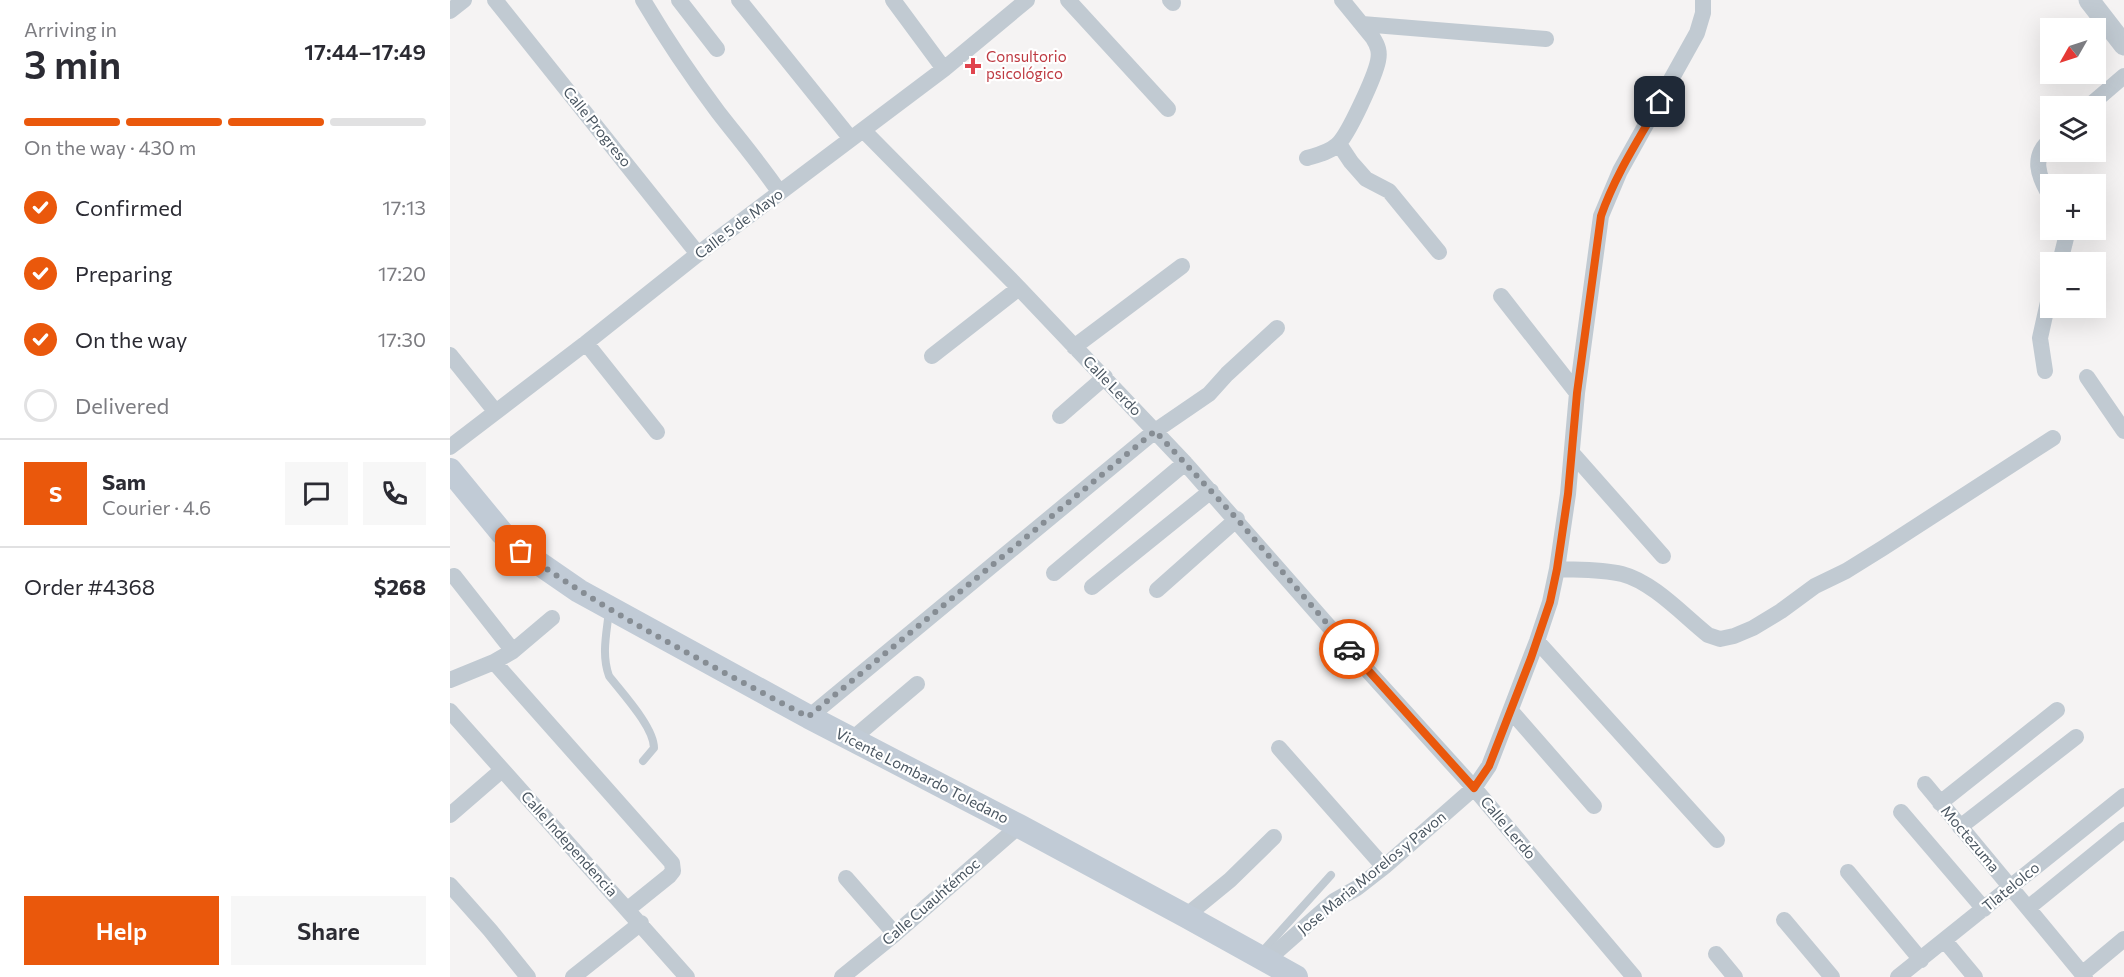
<!DOCTYPE html>
<html lang="en">
<head>
<meta charset="utf-8">
<style>
  body { margin:0; font-family:Commissioner,sans-serif; background:#f7f7f7; color:#2b2b33; height:100vh; display:flex; flex-direction:column; font-size:22px; white-space:nowrap }
  * { box-sizing:border-box; margin:0 }
  p { font-size:20px; color:#7c7c81 }
  .icon { flex:none; width:33px; height:33px; fill:none; stroke:currentColor; stroke-width:2; stroke-linecap:round; stroke-linejoin:round }
  .map { position:relative; flex:1; overflow:hidden }
  .sheet { display:flex; flex-direction:column; background:#fff; width:450px }
  .sheet>* { flex:none }
  .needle { width:39px; rotate:231deg }
  .buttons { position:absolute; left:1590px; top:18px; display:grid; gap:12px }
  .buttons a { display:grid; place-items:center; width:66px; height:66px; border-radius:0px; background:#fff; box-shadow:0 6px 24px #0002; font-size:30px }
  .pin { position:absolute; display:grid; place-items:center; width:51px; height:51px; color:#fff; margin:-26px; border-radius:12px; box-shadow:0 3px 9px #0006 }
  .courier { position:absolute; display:grid; place-items:center; width:60px; height:60px; margin:-30px; border:4px solid #ea580c; border-radius:50%; background:#fff; color:#222; box-shadow:0 2px 8px #0007 }
  .overview em { font-style:normal; font-weight:600 }
  .overview div { display:flex; flex-direction:column-reverse }
  .overview { display:flex; align-items:center; justify-content:space-between; height:102px; padding:0 24px }
  h1 { font-size:39px; font-weight:600; line-height:45px }
  .bar { display:grid; grid-template-columns:repeat(4,1fr); gap:9px 6px; align-content:center; height:72px; padding:0 24px }
  .bar i { height:8px; border-radius:4px; background:#e1e1e2 }
  .bar .selected { background:#ea580c }
  .bar p { grid-column:span 4 }
  .line { display:flex; align-items:center; gap:15px; padding:0 24px; border-top:2px solid #e1e1e2 }
  .line div { flex:1 }
  .round { display:grid; place-items:center; flex:none; width:63px; height:63px; border-radius:0px; background:#f7f7f7 }
  ol { padding:0 24px; list-style:none }
  li { display:flex; align-items:center; gap:18px; height:66px }
  li p { margin-inline-start:auto }
  li .icon { padding:6px; border-radius:50%; background:#ea580c; color:#fff; stroke-width:4 }
  li:last-child { color:#7c7c81 }
  li i { width:33px; height:33px; border:3px solid #e1e1e2; border-radius:50% }
  .action { display:flex; gap:12px; margin-top:auto; padding:12px 24px }
  .action a { flex:1; height:69px; border-radius:0px; background:#ea580c; color:#fff; font-size:24px; font-weight:600; line-height:69px; text-align:center }
  .action a+a { background:#f7f7f7; color:#2b2b33 }
  main { display:flex; flex:1; min-height:0 }
  .map>svg:first-child { display:block }
  .lines { fill:none; stroke-linecap:round; stroke-linejoin:round }
  .service { stroke:#c1cad2; stroke-width:8 }
  .minor { stroke:#c1cad2; stroke-width:16 }
  .tertiary { stroke:#c1cad2; stroke-width:21 }
  .secondary { stroke:#c1cbd6; stroke-width:24 }
  .done { stroke:#868d94; stroke-width:6; stroke-dasharray:0 10.8 }
  .route { stroke:#ea580c; stroke-width:8 }
  .health-dot { fill:#e0444e; stroke:#fff; stroke-width:2 }
  .labels { text-anchor:middle; stroke-width:4.5; stroke-linejoin:round; paint-order:stroke }
  .health-label { font-size:15px; fill:#be3a42; stroke:#fff; text-anchor:start }
  .street-label { font-size:15px; fill:#4a5661; stroke:#fff }
</style>
</head>
<body>
<main>
<section class="sheet">
<div class="overview"><div><h1>3 min</h1><p>Arriving in</p></div><em>17:44–17:49</em></div>
<div class="bar"><i class="selected"></i><i class="selected"></i><i class="selected"></i><i></i><p>On the way · 430 m</p></div>
<ol>
<li><svg class="icon" aria-label="check" viewBox="0 0 24 24"><path d="M5 12l5 5 9-10"/></svg>Confirmed<p>17:13</p></li>
<li><svg class="icon" aria-label="check" viewBox="0 0 24 24"><path d="M5 12l5 5 9-10"/></svg>Preparing<p>17:20</p></li>
<li><svg class="icon" aria-label="check" viewBox="0 0 24 24"><path d="M5 12l5 5 9-10"/></svg>On the way<p>17:30</p></li>
<li><i></i>Delivered</li>
</ol>
<div class="line" style="height:108px"><b class="round" style="background:#ea580c;color:#fff">S</b><div><b>Sam</b><p>Courier · 4.6</p></div><a class="round"><svg class="icon" aria-label="chat" viewBox="0 0 24 24"><path d="M4 5h16v11H9l-5 4z"/></svg></a><a class="round"><svg class="icon" aria-label="phone" viewBox="0 0 24 24"><path d="M5 4h4l2 5-3 2q2 4 5 5l2-3 5 2v4C11 20 4 13 5 4z"/></svg></a></div>
<div class="line" style="height:78px"><div>Order #4368</div><b>$268</b></div>
<div class="action"><a>Help</a><a>Share</a></div>
</section>
<div class="map">
<svg width="1674" height="977" viewBox="0 0 1674 977">
  <rect width="100%" height="100%" fill="#f5f3f3"/>
  <g class="lines">
    <!-- service -->
    <path class="service" d="M159,610C157,632 151,654 159,676C172,693 204,727 204,748L193,761
      M811,953L881,875"/>
    <!-- minor -->
    <path class="minor" d="M45,0L248,254
      M193,0C216,39 241,76 268,112C289,139 311,165 330,193
      M229,0L267,49
      M289,0L401,139
      M443,0L494,69
      M618,0L718,109
      M720,0L723,3
      M0,11L14,0
      M912,24L1096,39
      M1639,106L1674,76
      M413,130L569,288L735,463L919,672L1024,788L1184,977
      M1600,140C1581,157 1588,176 1600,196
      M889,144L901,162L916,179L939,191L989,252
      M857,158C867,155 878,153 887,145C898,136 925,76 928,61C930,52 928,46 923,38L892,0
      M1610,262L1618,230
      M1051,296L1127,393
      M136,343L207,432
      M624,347L732,266
      M0,355L45,411
      M482,356L569,288
      M1595,371L1590,338L1600,293
      M1637,377L1674,431
      M610,416L655,377
      M0,447L136,343L248,254L494,69L577,0
      M1122,453L1213,556
      M1107,569C1129,570 1151,569 1172,574C1203,582 1233,615 1258,635L1270,639L1284,636L1303,628L1331,611L1365,586L1396,571L1433,548L1603,438
      M604,573L735,463
      M4,576L63,651
      M642,587L761,491
      M707,590L787,519
      M1087,641L1267,840
      M44,662L222,863L223,871L219,876L178,909
      M0,680L44,662L63,651L102,618
      M0,711L237,977
      M1061,711L1144,806
      M359,717L705,431L759,394L777,374L827,328
      M401,740L467,684
      M829,748L934,867
      M1475,784L1635,977
      M1490,803L1607,710
      M1451,812L1534,909
      M0,815L52,770
      M1510,827L1626,737
      M1398,872L1471,960
      M396,878L445,934
      M0,885L40,930L78,977
      M1578,908L1674,830
      M736,916L780,880L824,837
      M1334,920L1382,977
      M1495,941L1525,977
      M1266,954L1285,977
      M817,960L884,901L907,888L934,867L1024,788L1039,766L1087,641L1100,602L1107,569L1118,494L1127,393L1151,216L1170,171L1247,33L1253,13V0
      M1632,974L1674,939
      M123,977L191,923
      M392,977L445,934L569,826
      M1448,977L1674,796"/>
    <!-- tertiary -->
    <path class="tertiary" d="M1639,0L1674,45"/>
    <!-- secondary -->
    <path class="secondary" d="M0,470L52,533L71,551L129,591L359,717L569,826L736,916L846,977"/>
  </g>
  <g class="lines">
    <!-- done -->
    <path class="done" d="M71,551C161,616 261,665 358,717L705,431L787,519L899,649"/>
    <!-- route -->
    <path class="route" d="M899,649L1024,788L1039,766L1081,658L1100,602L1107,569L1118,494L1127,393L1151,216C1165,175 1189,139 1210,102"/>
  </g>
  <!-- markers -->
  <path class="health-dot" d="M520 57h6v6h6v6h-6v6h-6v-6h-6v-6h6z"/>
  <g class="labels">
    <!-- health labels -->
    <g class="health-label">
      <text x="536" y="62">Consultorio<tspan x="536" dy="17">psicológico</tspan></text>
    </g>
    <!-- street labels -->
    <g class="street-label">
      <text transform="translate(147 127) rotate(51)" y="5">Calle Progreso</text>
      <text transform="translate(289 224) rotate(-37)" y="5">Calle 5 de Mayo</text>
      <text transform="translate(662 386) rotate(46)" y="5">Calle Lerdo</text>
      <text transform="translate(472 776) rotate(27)" y="5">Vicente Lombardo Toledano</text>
      <text transform="translate(1058 828) rotate(50)" y="5">Calle Lerdo</text>
      <text transform="translate(1520 839) rotate(50)" y="5">Moctezuma</text>
      <text transform="translate(119 844) rotate(48)" y="5">Calle Independencia</text>
      <text transform="translate(922 873) rotate(-39)" y="5">Jose Maria Morelos y Pavon</text>
      <text transform="translate(1561 887) rotate(-39)" y="5">Tlatelolco</text>
      <text transform="translate(481 902) rotate(-41)" y="5">Calle Cuauhtémoc</text>
    </g>
  </g>
</svg>
<div class="buttons">
<a><svg class="needle" viewBox="-14 -14 28 28"><path d="M0-13l5 13h-10z" fill="#e53935"/><path d="M0 13l5-13h-10z" fill="#7c7c81"/></svg></a>
<a><svg class="icon" aria-label="layers" viewBox="0 0 24 24"><path d="M12 4l9 5-9 5-9-5zM3 14l9 5 9-5"/></svg></a>
<a>+</a>
<a>−</a>
</div>
<div class="pin" style="left:71px;top:551px;background:#ea580c"><svg class="icon" aria-label="bag" viewBox="0 0 24 24"><path d="M5 8h14l-1 12H6zM9 8a3 3 0 0 1 6 0"/></svg></div>
<div class="pin" style="left:1210px;top:102px;background:#1f2937"><svg class="icon" aria-label="home" viewBox="0 0 24 24"><path d="M3 11l9-7 9 7M6 9v11h12V9"/></svg></div>
<div class="courier" style="left:899px;top:649px"><svg class="icon" aria-label="car" viewBox="0 0 24 24"><path d="M5 17H2v-5l4-1 3-4h7l3 4 3 1v5h-3M9 17h6M6 11h13"/><circle cx="7" cy="17" r="2"/><circle cx="17" cy="17" r="2"/></svg></div>
</div>
</main>
</body>
</html>
